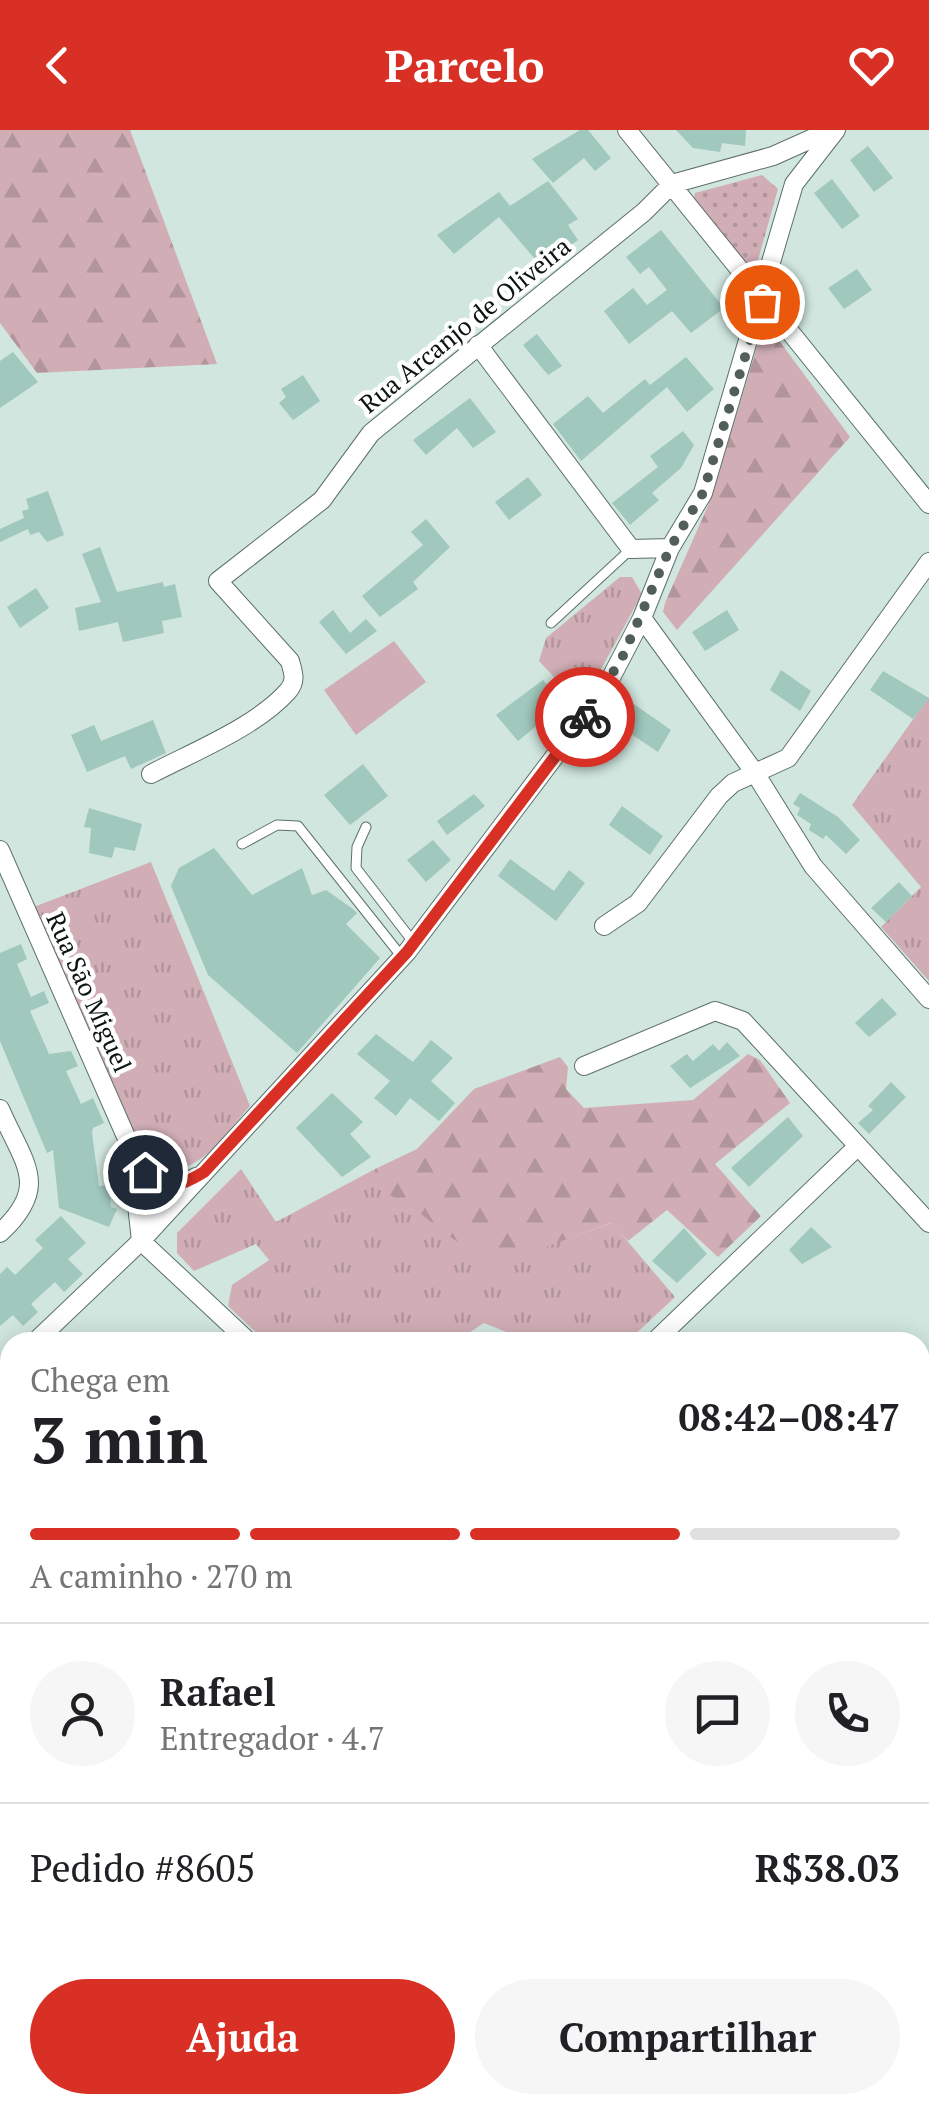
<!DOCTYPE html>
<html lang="pt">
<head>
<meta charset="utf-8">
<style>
  body { margin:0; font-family:"PT Serif",serif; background:#f6f6f6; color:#202124; height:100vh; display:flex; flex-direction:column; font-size:38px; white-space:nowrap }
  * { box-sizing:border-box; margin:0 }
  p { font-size:32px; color:#757577 }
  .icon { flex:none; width:55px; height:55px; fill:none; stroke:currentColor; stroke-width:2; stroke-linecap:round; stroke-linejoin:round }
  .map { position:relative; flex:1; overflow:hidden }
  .details { position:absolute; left:0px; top:1202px; width:930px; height:782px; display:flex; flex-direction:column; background:#fff; border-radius:30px 30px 0 0; box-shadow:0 5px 25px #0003 }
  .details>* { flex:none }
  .pin { position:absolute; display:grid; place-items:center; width:85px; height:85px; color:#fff; margin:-42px; border:5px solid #fff; border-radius:50%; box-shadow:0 2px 10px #0007 }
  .courier { position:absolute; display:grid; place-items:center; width:100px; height:100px; margin:-50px; border:8px solid #d93025; border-radius:50%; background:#fff; color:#222; box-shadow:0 2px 12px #0007 }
  .summary em { font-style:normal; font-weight:600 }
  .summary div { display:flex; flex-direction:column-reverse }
  .summary { display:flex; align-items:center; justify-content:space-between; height:170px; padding:0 30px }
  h1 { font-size:65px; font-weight:600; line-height:75px }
  .bar { display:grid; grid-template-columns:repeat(4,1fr); gap:15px 10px; align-content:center; height:120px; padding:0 30px }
  .bar i { height:12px; border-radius:8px; background:#e0e0e0 }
  .bar .active { background:#d93025 }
  .bar p { grid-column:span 4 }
  .line { display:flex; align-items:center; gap:25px; padding:0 30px; border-top:2px solid #e0e0e0 }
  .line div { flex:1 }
  .round { display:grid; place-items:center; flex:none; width:105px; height:105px; border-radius:52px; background:#f6f6f6 }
  .primary-button { display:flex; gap:20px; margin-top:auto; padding:20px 30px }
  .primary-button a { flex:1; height:115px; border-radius:60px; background:#d93025; color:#fff; font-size:40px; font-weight:600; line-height:115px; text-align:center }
  .primary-button a+a { background:#f6f6f6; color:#202124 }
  header { display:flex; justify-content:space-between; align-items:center; height:130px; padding:0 30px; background:#d93025; color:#fff; font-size:45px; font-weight:600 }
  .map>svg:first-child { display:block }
  .grass { fill:url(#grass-tufts) }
  .forest { fill:url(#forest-firs) }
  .park { fill:url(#park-dots) }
  .pitch { fill:#d1aeb6 }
  .building { fill:#a0c8bd }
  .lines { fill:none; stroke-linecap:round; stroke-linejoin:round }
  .lane-casing { stroke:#5c706a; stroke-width:11 }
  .street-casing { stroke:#5c706a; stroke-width:20 }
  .secondary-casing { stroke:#5c706a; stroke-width:28 }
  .lane { stroke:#fff; stroke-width:9 }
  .street { stroke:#fff; stroke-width:18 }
  .secondary { stroke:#fff; stroke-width:25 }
  .done { stroke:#515e5a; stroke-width:10; stroke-dasharray:0 18 }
  .route { stroke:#d93025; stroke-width:12 }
  .labels { text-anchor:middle; stroke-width:9; stroke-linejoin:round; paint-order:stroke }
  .street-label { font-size:25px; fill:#0c1412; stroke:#fff }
</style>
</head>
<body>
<header><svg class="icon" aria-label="back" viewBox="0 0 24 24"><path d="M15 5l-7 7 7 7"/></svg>Parcelo<svg class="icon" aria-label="heart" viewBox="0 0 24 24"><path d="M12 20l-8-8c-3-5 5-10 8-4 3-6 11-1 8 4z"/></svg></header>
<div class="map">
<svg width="929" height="1983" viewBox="0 0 929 1983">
  <defs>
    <pattern id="grass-tufts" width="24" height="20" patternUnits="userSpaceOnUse" patternTransform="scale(2.5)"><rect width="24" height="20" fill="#d1aeb6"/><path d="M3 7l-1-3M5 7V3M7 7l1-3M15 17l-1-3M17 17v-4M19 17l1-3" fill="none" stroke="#b2959b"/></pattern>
    <pattern id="forest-firs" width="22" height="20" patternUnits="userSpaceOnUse" patternTransform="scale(2.5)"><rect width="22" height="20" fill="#d1aeb6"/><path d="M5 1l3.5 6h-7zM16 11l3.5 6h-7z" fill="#b2959b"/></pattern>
    <pattern id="park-dots" width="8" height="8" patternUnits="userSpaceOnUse" patternTransform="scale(2.5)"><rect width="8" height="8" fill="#d1aeb6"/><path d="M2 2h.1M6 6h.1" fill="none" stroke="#b2959b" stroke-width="1.8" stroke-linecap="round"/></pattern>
  </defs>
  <rect width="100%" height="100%" fill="#d0e6df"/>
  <!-- grass -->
  <path class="grass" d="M620,447H632L642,464L581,576L539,531L546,508Z
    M929,567V851L881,797L921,757L852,675Z
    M151,732L250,976C222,1007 202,1045 157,1040L144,1023L31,778Z
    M241,1039L276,1092L375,1039L499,1133L612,1093L675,1167L627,1212H520L519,1207L484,1193L467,1204V1212H266L228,1176L232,1155L269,1130L256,1114L194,1141L177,1123V1103Z"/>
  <!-- forest -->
  <path class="forest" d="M0,0H130L217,234L37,243L0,193Z
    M766,203L775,205L850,307L677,500L663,482L665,473L710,371L760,207Z
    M748,924L760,930L790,973L715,1034L761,1086L718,1127L667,1080L628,1111L611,1093L499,1134C462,1118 443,1102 414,1078C401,1067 392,1071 374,1052L375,1039L417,1019L474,959L560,927L568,937L566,959L584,978L693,970Z"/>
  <!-- park -->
  <path class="park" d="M762,45L778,59L758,130L752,135L740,134L693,72L695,63Z"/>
  <!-- pitch -->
  <path class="pitch" d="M394,511L426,552L356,605L324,560Z"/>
  <!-- building -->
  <path class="building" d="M580,0H588L611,28L595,41L584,28L553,53L532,29Z
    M676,0H746L745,16L722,13L720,22L693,18Z
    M868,16L893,48L874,62L850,30Z
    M832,49L860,86L842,99L814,63Z
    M548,51L578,89L568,95L578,110L541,136L499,87L454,124L437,105L499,62L510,76Z
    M661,100L724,178L691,203L672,181L629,214L604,181L633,158L647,175L667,160L649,137L640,144L626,127Z
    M857,139L872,160L844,179L828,158Z
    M537,204L562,236L548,245L523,215Z
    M13,222L38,252L0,278V231Z
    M686,227L714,259L687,282L667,257L581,331L553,294L588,266L603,283L645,249L650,255Z
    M303,245L320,271L293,290L279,273L286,267L281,259Z
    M470,268L496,302L473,318L457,298L426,325L413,310Z
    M683,301L694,315L681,338L652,363L659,370L630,395L612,373L658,337L650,326Z
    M528,347L542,365L509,390L495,372Z
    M48,361L64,405L47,412L39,402L30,405L28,399L0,412V399L24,388L22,381L29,379L26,369Z
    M426,389L450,417L413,452L418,459L380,487L362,466L423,415L411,402Z
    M100,417L117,462L163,452L164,457L175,454L182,487L162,491L164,503L123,512L118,492L79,501L75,478L101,472L82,424Z
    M36,458L49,478L20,498L7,477Z
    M333,480L350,503L366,489L377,501L346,524L319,492Z
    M727,480L739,500L705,521L692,502Z
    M781,540L811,561L800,581L770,560Z
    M883,541L929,568L913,589L870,560Z
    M543,550L563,574L518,611L496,585Z
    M628,570L671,600L658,622L613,592Z
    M153,590L166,623L131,639L125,626L87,642L71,605L94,595L101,611Z
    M363,634L388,666L350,695L324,665Z
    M800,663L838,687L860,710L846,724L826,705L823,709L809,700L811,694L797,685L800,678L793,674Z
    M474,664L485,676L447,705L437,691Z
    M622,676L663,706L650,725L609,695Z
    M89,678L142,694L135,721L115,717L112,728L89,723L91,698L84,697Z
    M433,710L451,730L426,752L407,730Z
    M214,718L252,765L302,738L312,765L326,760L353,779L357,783L346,794L380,828L297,923L208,845L171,756L179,738Z
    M510,729L554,761L569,740L585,753L556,791L498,746Z
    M899,752L912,766L886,792L871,778Z
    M21,814L27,829L17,834L31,867L44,861L49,873L30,881L49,924L71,921L78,936L66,941L81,974L93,968L104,993L93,998L92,1003L99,1056L110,1055L111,1077L117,1079L109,1097L59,1078L53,1020L47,1023L0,911V823Z
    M882,868L897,884L869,907L855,893Z
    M376,904L413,932L431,910L453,928L431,951L455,973L439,991L410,968L396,986L374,968L390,951L357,924Z
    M727,912L740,926L690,958L670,936L687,924L693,931L713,914L719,921Z
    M891,952L906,967L869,1004L858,993L873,980L868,976Z
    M332,963L363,992L350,1004L371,1027L342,1047L296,998Z
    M788,987L803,1006L749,1057L731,1038Z
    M61,1086L86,1113L68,1129L83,1144L64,1162L55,1152L31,1174L38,1182L23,1196L13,1185L0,1196V1144L7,1137L15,1145L43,1118L35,1110Z
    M811,1097L832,1117L802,1134L789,1120Z
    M684,1098L707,1124L677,1153L652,1131Z"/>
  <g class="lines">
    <!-- lane casing -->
    <g class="lane-casing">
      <path id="lane" d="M551,493L631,419
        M366,697L357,717L356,738L414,813
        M242,714L277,695L298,696L402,827
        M0,1761L10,1755"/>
    </g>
    <!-- street casing -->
    <g class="street-casing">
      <path id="street" d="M627,0L929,374
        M478,215L631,419L670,418
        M642,488L755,643L813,736L929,869
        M151,644C193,622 256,597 288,561C297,551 293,542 290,531L218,451L322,370L371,303L644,82L672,54L773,26L831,0
        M0,720L142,1043L155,1096
        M604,796L638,773L719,666L733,653L788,628L929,432
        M584,936L715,881L743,891L929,1093
        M0,979C24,1034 51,1056 0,1103
        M141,1037C157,1058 173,1060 196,1047
        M133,1039L141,1111L249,1212
        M35,1212L141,1111L407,822L604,561L642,488L670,418L703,363L794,54L836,0
        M654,1212L857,1017
        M0,1246L10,1237
        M920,1307L929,1301
        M2,1523L10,1524
        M0,1858L10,1853
        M59,1983L74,1975
        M923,1983L929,1979"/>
    </g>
    <!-- secondary casing -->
    <g class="secondary-casing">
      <path id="secondary" d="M0,1901L10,1934
        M23,1975L25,1983"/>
    </g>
    <!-- lane -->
    <use href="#lane" class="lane"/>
    <!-- street -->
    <use href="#street" class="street"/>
    <!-- secondary -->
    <use href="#secondary" class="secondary"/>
  </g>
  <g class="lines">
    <!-- done -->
    <path class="done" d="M585,587L622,528L670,418L703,363L762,172"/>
    <!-- route -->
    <path class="route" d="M145,1042C163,1064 183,1055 204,1042L407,822L585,587"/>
  </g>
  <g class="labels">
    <!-- street labels -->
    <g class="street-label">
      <text transform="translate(465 195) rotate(-39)" y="9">Rua Arcanjo de Oliveira</text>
      <text transform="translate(89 862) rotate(66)" y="9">Rua São Miguel</text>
    </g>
  </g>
</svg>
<div class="pin" style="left:762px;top:172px;background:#ea580c"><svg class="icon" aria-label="bag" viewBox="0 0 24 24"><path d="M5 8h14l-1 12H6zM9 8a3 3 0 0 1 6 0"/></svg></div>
<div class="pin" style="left:145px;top:1042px;background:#1f2937"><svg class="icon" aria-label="home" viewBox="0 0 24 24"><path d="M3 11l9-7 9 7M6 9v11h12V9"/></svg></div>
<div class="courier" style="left:585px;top:587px"><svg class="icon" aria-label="bike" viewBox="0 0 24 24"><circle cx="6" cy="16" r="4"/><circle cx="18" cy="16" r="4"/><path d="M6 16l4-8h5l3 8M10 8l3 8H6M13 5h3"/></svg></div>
<section class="details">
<div class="summary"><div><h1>3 min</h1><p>Chega em</p></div><em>08:42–08:47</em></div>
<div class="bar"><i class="active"></i><i class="active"></i><i class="active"></i><i></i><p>A caminho · 270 m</p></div>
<div class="line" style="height:180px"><a class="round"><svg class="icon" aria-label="person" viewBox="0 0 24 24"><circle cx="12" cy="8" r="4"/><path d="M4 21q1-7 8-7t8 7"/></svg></a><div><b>Rafael</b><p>Entregador · 4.7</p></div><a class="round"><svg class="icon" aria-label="chat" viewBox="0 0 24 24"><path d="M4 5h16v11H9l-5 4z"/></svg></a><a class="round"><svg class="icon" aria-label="phone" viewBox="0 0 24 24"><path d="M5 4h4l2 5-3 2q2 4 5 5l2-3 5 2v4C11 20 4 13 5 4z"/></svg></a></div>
<div class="line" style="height:130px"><div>Pedido #8605</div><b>R$38.03</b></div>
<div class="primary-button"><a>Ajuda</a><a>Compartilhar</a></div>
</section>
</div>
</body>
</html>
